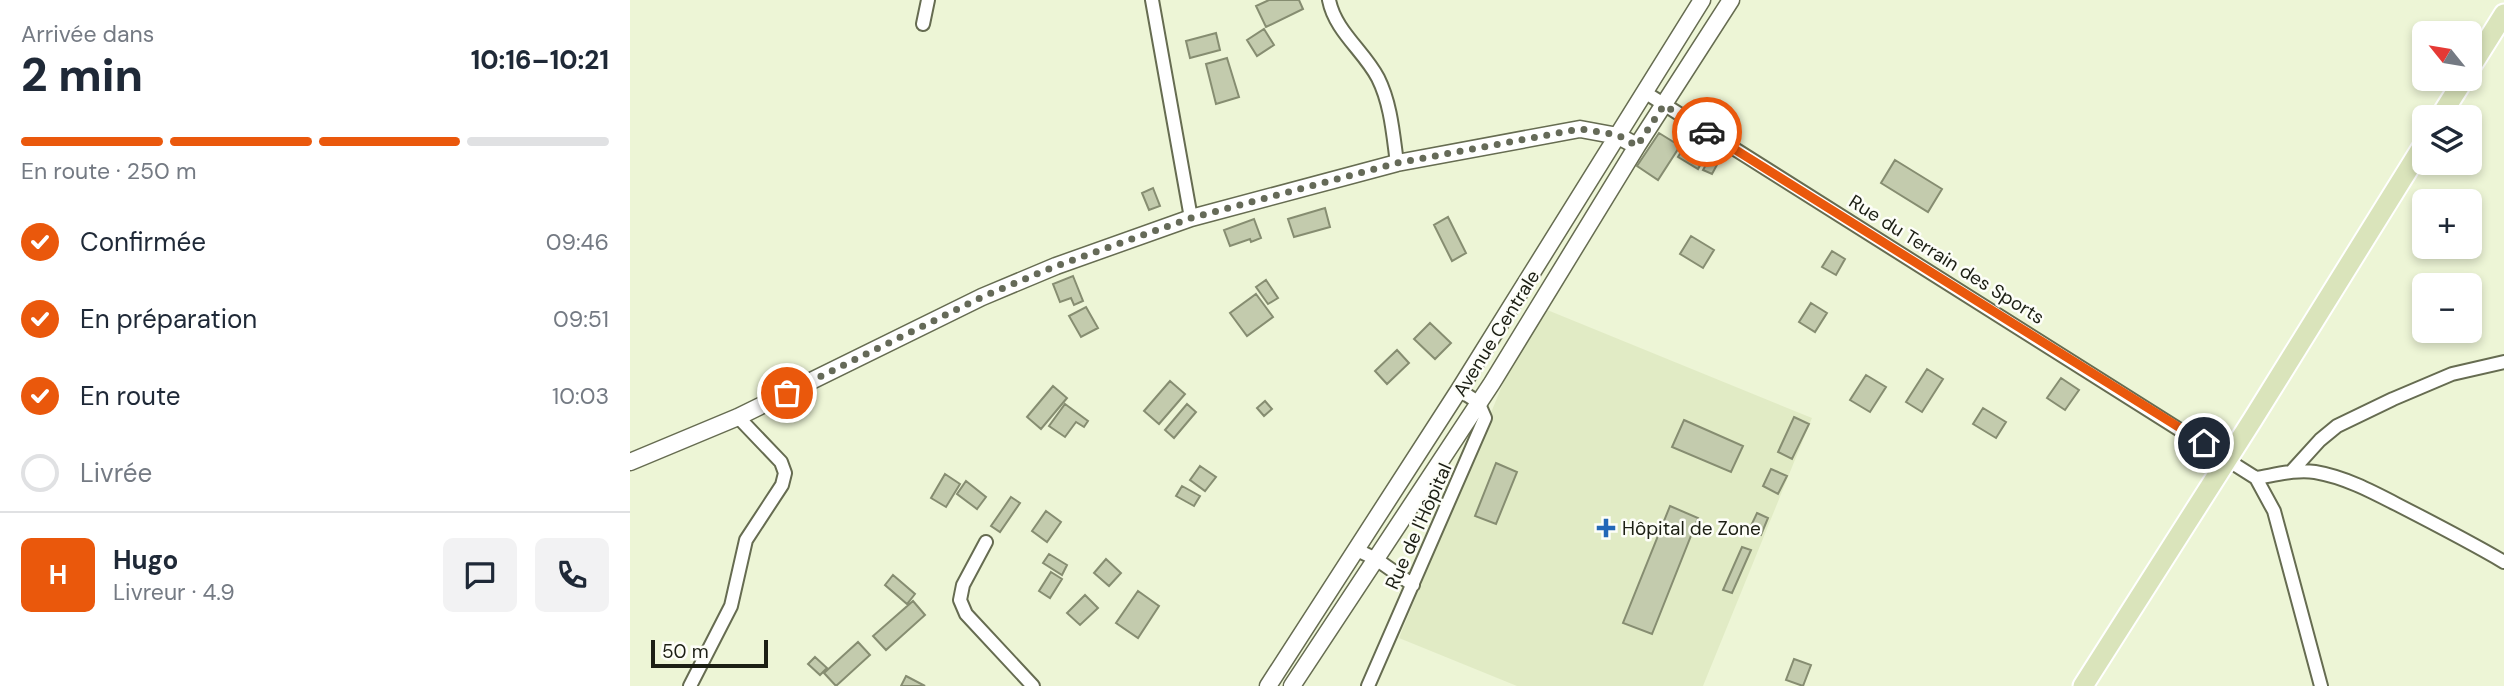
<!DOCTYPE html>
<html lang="fr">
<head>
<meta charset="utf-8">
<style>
  body { margin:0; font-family:"DM Sans",sans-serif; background:#f2f2f3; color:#1f2937; height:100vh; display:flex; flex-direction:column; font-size:26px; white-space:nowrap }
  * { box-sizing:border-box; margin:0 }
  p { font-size:23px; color:#747a83 }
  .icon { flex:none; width:38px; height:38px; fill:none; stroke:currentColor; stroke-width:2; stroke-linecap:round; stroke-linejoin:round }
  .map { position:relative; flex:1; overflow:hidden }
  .panel { display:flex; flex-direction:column; background:#fff; width:630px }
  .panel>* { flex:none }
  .needle { width:46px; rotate:300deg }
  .buttons { position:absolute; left:1782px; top:21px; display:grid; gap:14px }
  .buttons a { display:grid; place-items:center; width:70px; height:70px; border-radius:10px; background:#fff; box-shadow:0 4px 10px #0003; font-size:35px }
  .scale { position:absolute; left:21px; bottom:18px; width:117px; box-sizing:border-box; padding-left:7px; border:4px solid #1c1f14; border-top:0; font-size:19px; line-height:24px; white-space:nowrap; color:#1c1f14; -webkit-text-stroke:5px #fdfef8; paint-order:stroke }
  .pin { position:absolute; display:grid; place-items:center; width:60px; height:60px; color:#fff; margin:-30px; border:4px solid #fff; border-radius:50%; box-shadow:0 2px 7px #0007 }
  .courier { position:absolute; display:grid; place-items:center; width:70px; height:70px; margin:-35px; border:5px solid #ea580c; border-radius:50%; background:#fff; color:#222; box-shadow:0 2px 9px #0007 }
  .headline em { font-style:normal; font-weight:800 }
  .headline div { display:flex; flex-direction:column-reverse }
  .headline { display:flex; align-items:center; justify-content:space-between; height:119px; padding:0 21px }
  h1 { font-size:46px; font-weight:800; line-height:52px }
  .bar { display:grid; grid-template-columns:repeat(4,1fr); gap:10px 7px; align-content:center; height:84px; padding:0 21px }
  .bar i { height:9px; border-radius:5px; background:#e0e1e3 }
  .bar .on { background:#ea580c }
  .bar p { grid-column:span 4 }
  .line { display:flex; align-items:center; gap:18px; padding:0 21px; border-top:2px solid #e0e1e3 }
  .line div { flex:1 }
  .round { display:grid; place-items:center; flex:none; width:74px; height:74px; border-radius:10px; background:#f2f2f3 }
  ol { padding:0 21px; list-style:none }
  li { display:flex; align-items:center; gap:21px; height:77px }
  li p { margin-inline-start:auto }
  li .icon { padding:7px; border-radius:50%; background:#ea580c; color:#fff; stroke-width:4 }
  li:last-child { color:#747a83 }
  li i { width:38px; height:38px; border:4px solid #e0e1e3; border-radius:50% }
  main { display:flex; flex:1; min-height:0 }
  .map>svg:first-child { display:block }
  .built { fill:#e1ebc5 }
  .building { fill:#c3cbad; stroke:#868d71; stroke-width:2 }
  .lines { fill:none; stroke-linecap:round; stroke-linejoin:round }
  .minor-casing { stroke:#666c51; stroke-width:16 }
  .tertiary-casing { stroke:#666c51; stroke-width:19 }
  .primary-casing { stroke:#fff; stroke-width:23 }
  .minor { stroke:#fff; stroke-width:12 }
  .tertiary { stroke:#fff; stroke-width:16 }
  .primary { stroke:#dae4bb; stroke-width:19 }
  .done { stroke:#656a58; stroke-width:7; stroke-dasharray:0 12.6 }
  .route { stroke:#ea580c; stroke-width:9 }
  .poi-dot { fill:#2367b7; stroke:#fdfef8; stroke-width:2.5 }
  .labels { text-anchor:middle; stroke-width:5; stroke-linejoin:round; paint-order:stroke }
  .street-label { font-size:19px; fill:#1c1f14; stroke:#fdfef8 }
  .poi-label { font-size:19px; fill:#1c1f14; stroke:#fdfef8; text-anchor:start }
</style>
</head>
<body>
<main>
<section class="panel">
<div class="headline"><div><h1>2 min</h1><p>Arrivée dans</p></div><em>10:16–10:21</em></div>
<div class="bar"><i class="on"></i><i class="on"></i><i class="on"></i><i></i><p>En route · 250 m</p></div>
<ol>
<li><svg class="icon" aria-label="check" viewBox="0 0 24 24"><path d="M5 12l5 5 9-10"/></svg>Confirmée<p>09:46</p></li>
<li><svg class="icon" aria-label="check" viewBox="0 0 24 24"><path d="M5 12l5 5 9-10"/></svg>En préparation<p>09:51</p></li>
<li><svg class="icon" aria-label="check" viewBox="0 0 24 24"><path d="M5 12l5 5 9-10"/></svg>En route<p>10:03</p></li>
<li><i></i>Livrée</li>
</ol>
<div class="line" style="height:126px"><b class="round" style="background:#ea580c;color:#fff">H</b><div><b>Hugo</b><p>Livreur · 4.9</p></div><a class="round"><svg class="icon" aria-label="chat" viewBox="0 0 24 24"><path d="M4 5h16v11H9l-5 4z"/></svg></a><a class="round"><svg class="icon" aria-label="phone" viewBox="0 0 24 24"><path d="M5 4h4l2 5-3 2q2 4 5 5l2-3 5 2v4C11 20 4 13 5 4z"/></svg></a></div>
</section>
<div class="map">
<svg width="1874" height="686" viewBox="0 0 1874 686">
  <rect width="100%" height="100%" fill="#edf5d6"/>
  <!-- built -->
  <path class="built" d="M905,305L1182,418L1073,686H887L769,638Z"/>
  <!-- building -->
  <path class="building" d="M639,0H669L673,9L636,27L626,6Z
    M634,29L644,45L627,56L617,40Z
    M586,33L590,50L560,58L556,41Z
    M597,58L609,97L586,104L576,64Z
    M1029,133L1050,146L1028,180L1007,166Z
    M1058,141L1077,153L1068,169L1048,157Z
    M1081,156L1089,161L1082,174L1073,170Z
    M1265,160L1312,189L1298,212L1251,183Z
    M523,188L530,206L519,210L512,193Z
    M695,208L700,227L664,237L658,219Z
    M818,217L836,253L822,261L804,225Z
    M624,219L631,238L621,242L620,239L600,246L594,230Z
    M1061,236L1084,250L1073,268L1050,254Z
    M1202,251L1215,259L1206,275L1192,267Z
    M443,276L453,301L444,305L441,298L430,302L423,284Z
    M636,280L648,298L638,304L626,287Z
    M626,294L643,317L617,336L600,313Z
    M1181,303L1197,313L1185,332L1169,322Z
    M456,307L468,328L451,337L439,316Z
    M800,323L821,343L805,359L784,339Z
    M767,350L779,363L757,384L745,371Z
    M1297,369L1313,379L1292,412L1276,402Z
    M1236,375L1256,387L1240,412L1220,400Z
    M1431,378L1449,390L1435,410L1417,398Z
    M540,381L555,394L529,424L514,411Z
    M423,386L437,398L411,429L397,417Z
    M635,401L642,409L634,416L627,408Z
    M435,404L458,421L454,427L446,422L435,437L419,426Z
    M557,404L566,412L544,438L535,430Z
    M1353,408L1376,422L1366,438L1343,424Z
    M1164,417L1179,424L1162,459L1148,452Z
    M1054,420L1113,446L1101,472L1042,447Z
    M866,463L887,472L866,524L845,516Z
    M570,466L586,477L575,491L560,480Z
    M1141,469L1157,476L1148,494L1133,486Z
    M315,474L330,484L316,507L301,498Z
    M336,481L356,497L347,509L327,494Z
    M552,486L570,496L564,506L546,496Z
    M381,497L390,503L370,532L361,526Z
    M1040,506L1068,518L1022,634L993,623Z
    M416,511L431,522L417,542L402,531Z
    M1127,513L1138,518L1131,535L1119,530Z
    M1112,547L1121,550L1102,593L1093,590Z
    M419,554L437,565L432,575L413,563Z
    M476,559L491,573L479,586L464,573Z
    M421,572L432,579L420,598L409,591Z
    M263,575L285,594L277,604L255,585Z
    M508,591L529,606L508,638L486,623Z
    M455,595L468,608L450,625L437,613Z
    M283,601L295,615L256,650L243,636Z
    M228,642L240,655L206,686L194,673Z
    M185,657L197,668L190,675L178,664Z
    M1164,659L1181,665L1173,686L1156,680Z
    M276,676L295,686H271Z"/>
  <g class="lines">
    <!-- minor casing -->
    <g class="minor-casing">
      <path id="minor" d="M522,0L561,218
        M699,0C705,31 734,51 748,78C761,104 763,134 767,163
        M293,24L298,0
        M1016,93L1626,478L1644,511L1691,686
        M1661,472L1690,440L1707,426L1763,399L1822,374L1874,362
        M1626,478C1645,475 1666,469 1685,472C1715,477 1743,492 1770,506C1805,524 1840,542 1874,562
        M356,542L333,585L330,600L336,614L403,686
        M727,550L746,559L783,585
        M60,686L101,606L116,540L152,485L155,473L151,462L108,417
        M738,686L855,418L848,402L829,390"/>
    </g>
    <!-- tertiary casing -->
    <g class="tertiary-casing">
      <path id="tertiary" d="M0,462L108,417L352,297L426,266L561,218L767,163L950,129L988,136L1007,146
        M638,686L829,390L1072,0
        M662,686L862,383L1007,146L1101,0"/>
    </g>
    <!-- primary casing -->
    <g class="primary-casing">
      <path id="primary" d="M1839,70L1874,14
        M1810,117L1834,79
        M1453,686L1623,419L1794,144"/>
    </g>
    <!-- minor -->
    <use href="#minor" class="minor"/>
    <!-- tertiary -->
    <use href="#tertiary" class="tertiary"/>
    <!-- primary -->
    <use href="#primary" class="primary"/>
  </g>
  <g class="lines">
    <!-- done -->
    <path class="done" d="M157,393L352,297L426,266L561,218L767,163L950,129L988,135L1007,146L1034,105L1077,132"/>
    <!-- route -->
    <path class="route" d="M1077,132L1574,443"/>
  </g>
  <!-- markers -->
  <path class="poi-dot" d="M972.5 517.5h7v7h7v7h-7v7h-7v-7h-7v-7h7z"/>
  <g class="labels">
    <!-- street labels -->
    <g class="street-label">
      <text transform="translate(1317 259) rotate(32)" y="7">Rue du Terrain des Sports</text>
      <text transform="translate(866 333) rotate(-58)" y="7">Avenue Centrale</text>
      <text transform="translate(788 526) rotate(-66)" y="7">Rue de l'Hôpital</text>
    </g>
    <!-- poi labels -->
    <g class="poi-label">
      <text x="992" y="535">Hôpital de Zone</text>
    </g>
  </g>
</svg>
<div class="buttons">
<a><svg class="needle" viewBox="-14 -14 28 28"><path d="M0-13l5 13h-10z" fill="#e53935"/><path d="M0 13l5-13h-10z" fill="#747a83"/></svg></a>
<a><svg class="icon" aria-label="layers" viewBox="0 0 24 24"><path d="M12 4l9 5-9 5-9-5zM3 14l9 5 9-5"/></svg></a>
<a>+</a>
<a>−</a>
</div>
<div class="scale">50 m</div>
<div class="pin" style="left:157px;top:393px;background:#ea580c"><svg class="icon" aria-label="bag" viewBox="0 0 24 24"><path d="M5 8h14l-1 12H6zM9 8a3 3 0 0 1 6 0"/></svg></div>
<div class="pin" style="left:1574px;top:443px;background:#1f2937"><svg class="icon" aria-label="home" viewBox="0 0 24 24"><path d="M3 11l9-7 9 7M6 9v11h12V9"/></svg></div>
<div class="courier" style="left:1077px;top:132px"><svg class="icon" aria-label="car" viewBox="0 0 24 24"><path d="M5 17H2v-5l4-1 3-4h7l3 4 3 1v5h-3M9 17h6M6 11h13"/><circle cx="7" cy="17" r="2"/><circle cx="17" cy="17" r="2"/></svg></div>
</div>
</main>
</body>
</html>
